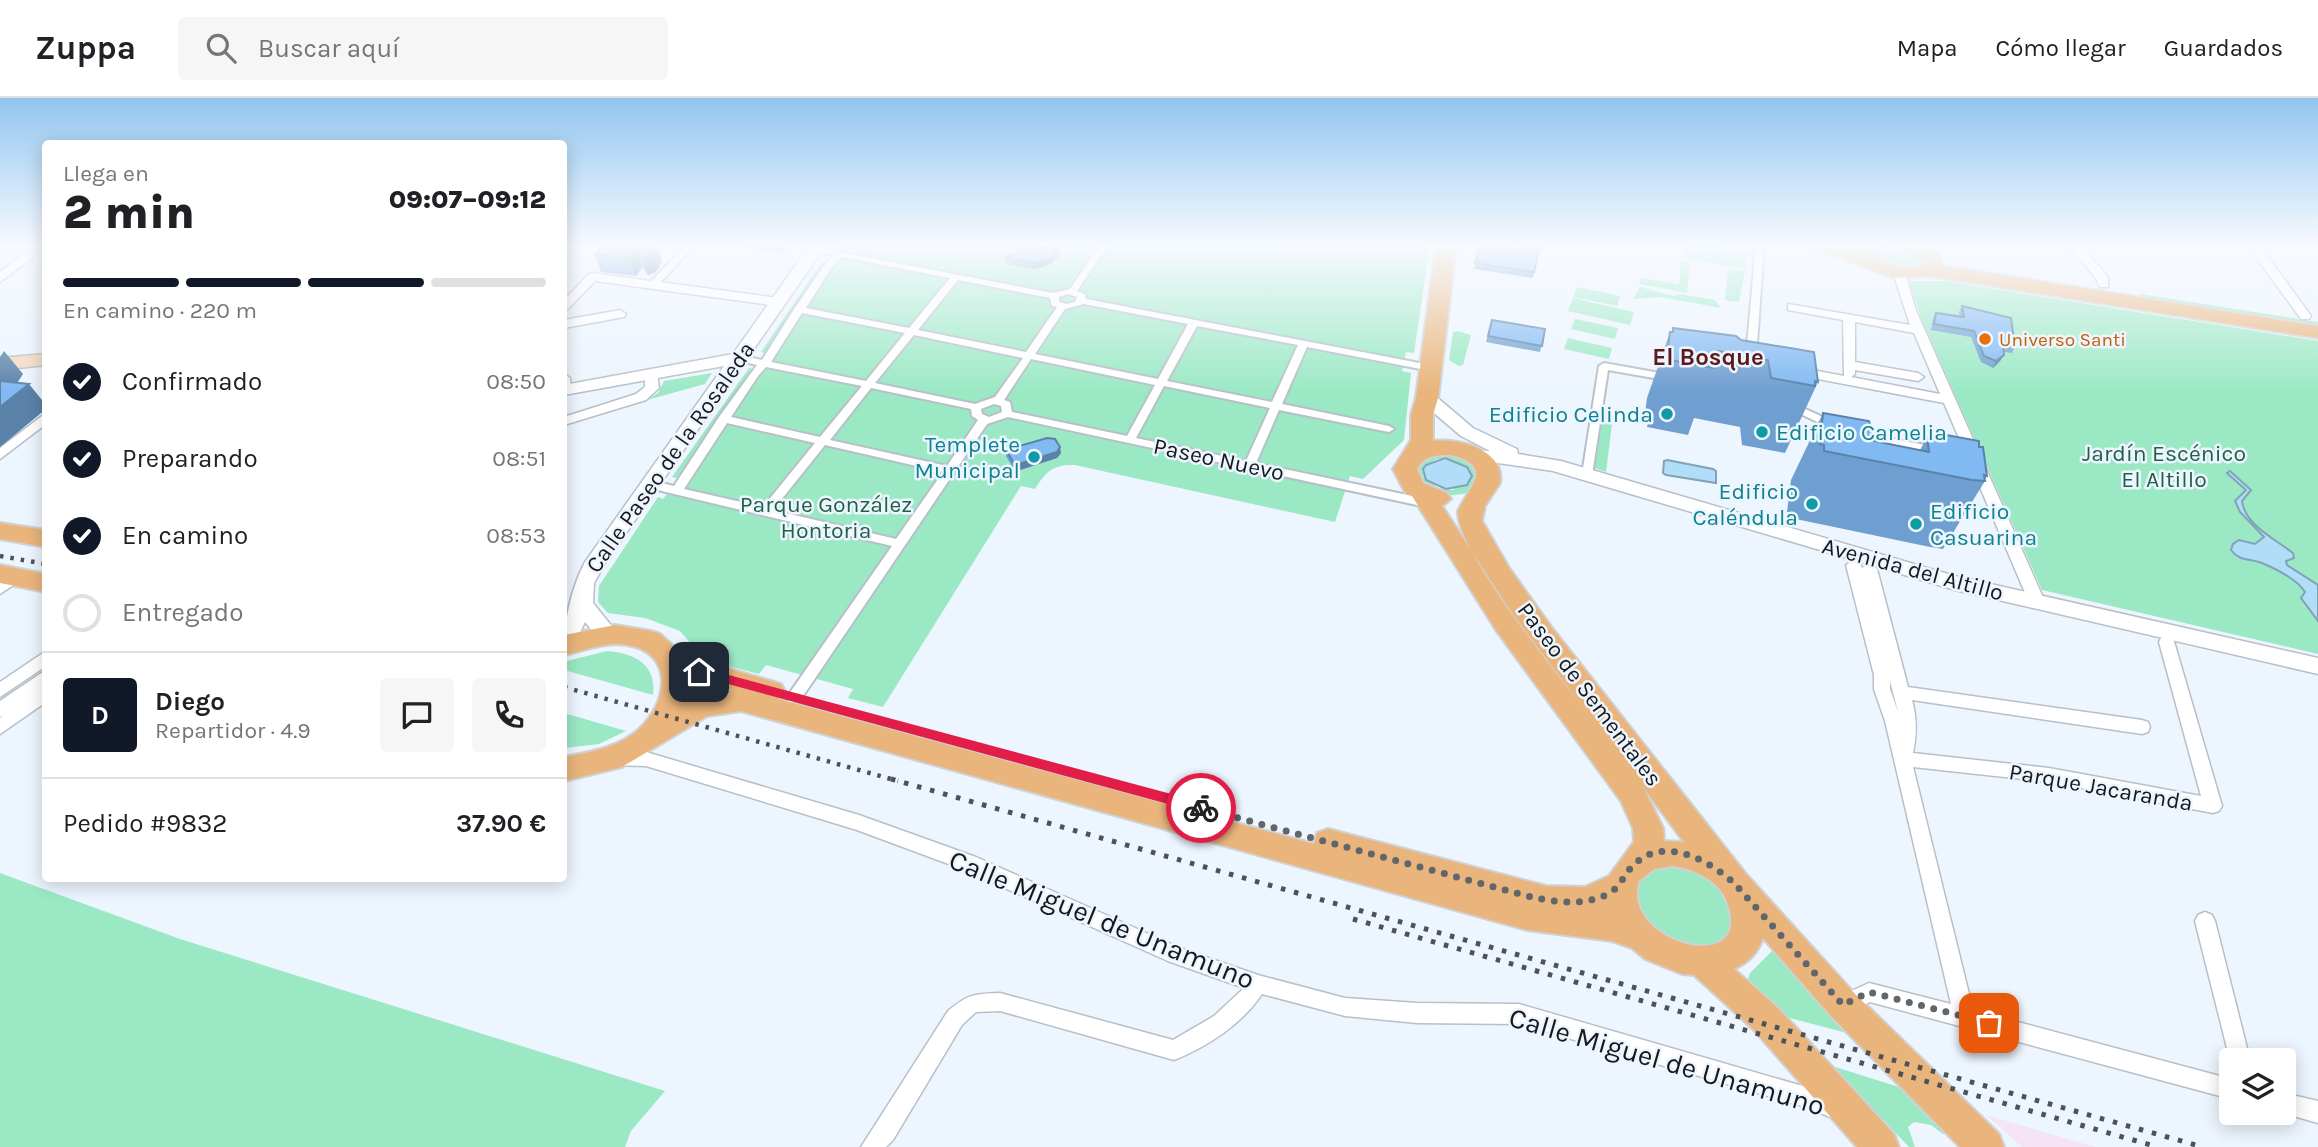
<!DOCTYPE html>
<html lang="es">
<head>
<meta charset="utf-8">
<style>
  body { margin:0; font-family:Karla,sans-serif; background:#f6f6f6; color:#202124; height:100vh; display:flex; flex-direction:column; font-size:26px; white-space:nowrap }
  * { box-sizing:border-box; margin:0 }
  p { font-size:23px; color:#757577 }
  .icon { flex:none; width:38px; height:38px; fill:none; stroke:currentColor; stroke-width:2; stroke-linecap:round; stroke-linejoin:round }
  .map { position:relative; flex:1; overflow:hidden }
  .panel { position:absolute; left:42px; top:42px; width:525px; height:742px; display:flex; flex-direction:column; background:#fff; border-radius:7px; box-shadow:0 4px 18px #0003 }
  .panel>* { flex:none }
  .fabs { position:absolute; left:2219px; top:950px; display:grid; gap:14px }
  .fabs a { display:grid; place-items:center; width:77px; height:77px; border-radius:7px; background:#fff; box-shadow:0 4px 18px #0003; font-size:35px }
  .pin { position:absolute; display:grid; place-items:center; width:60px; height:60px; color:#fff; margin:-30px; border-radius:14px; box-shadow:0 4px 10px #0006 }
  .courier { position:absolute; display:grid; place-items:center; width:70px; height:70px; margin:-35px; border:5px solid #e11d48; border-radius:50%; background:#fff; color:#222; box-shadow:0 2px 9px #0007 }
  .overview em { font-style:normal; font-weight:800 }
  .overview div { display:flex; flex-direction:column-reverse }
  .overview { display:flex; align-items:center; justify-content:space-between; height:119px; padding:0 21px }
  h1 { font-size:46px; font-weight:800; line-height:52px }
  .bar { display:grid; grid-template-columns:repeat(4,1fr); gap:10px 7px; align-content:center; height:84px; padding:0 21px }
  .bar i { height:9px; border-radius:5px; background:#e0e0e0 }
  .bar .selected { background:#111827 }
  .bar p { grid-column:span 4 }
  .line { display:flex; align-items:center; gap:18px; padding:0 21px; border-top:2px solid #e0e0e0 }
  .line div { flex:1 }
  .round { display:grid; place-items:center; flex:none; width:74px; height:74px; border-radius:7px; background:#f6f6f6 }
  ol { padding:0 21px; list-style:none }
  li { display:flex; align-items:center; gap:21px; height:77px }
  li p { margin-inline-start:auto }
  li .icon { padding:7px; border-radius:50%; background:#111827; color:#fff; stroke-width:4 }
  li:last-child { color:#757577 }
  li i { width:38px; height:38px; border:4px solid #e0e0e0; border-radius:50% }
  header { display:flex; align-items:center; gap:42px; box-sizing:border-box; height:98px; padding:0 35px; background:#fff; border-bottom:2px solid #e0e0e0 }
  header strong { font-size:33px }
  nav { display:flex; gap:38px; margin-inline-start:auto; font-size:24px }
  .search { width:490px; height:63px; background:#f6f6f6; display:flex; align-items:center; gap:18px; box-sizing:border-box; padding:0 24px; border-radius:7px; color:#757577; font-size:26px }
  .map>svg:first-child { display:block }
  .commercial { fill:#f4e4f6 }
  .green { fill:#9be9c4; fill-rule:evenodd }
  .water { fill:#b0def9; stroke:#82a3b7; stroke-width:2 }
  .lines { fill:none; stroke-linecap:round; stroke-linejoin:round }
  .pedestrian-casing { stroke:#b7bfc8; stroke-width:4 }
  .minor-casing { stroke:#b7bfc8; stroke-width:3 }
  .tertiary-casing { stroke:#b7bfc8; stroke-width:3 }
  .secondary-casing { stroke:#b7bfc8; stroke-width:3 }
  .primary-casing { stroke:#d0d1d2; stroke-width:4 }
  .pedestrian { fill:#fff; fill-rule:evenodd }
  .minor { fill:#fff; fill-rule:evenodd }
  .tertiary { fill:#fff; fill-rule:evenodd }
  .secondary { fill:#f4dabe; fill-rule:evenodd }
  .primary { fill:#e9b57c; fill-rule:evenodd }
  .rail-far1 { stroke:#4d5256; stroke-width:4.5; stroke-dasharray:3.5 7; stroke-linecap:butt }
  .rail { stroke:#4d5256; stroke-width:5; stroke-dasharray:4.5 9; stroke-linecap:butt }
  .wall { fill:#6f9fd0 }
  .shaded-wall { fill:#5a82a9 }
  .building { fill:#81b9f2; stroke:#5a82a9; stroke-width:2 }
  .route { fill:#e11d48 }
  .done { stroke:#61666b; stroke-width:7; stroke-dasharray:0 12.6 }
  .food-dot { fill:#e8710a; stroke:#edf5fe; stroke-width:2.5 }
  .culture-dot { fill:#0f9aa8; stroke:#edf5fe; stroke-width:2.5 }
  .labels { text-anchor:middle; stroke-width:5; stroke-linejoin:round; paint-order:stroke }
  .far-food-label { font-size:19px; fill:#c56008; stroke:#edf5fe; text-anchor:start }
  .culture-label { font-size:23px; fill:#0d838f; stroke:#edf5fe; text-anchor:end }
  .park-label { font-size:23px; fill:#226147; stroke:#edf5fe }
  .street-label { font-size:23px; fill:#16191c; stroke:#edf5fe }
  .neighbourhood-label { font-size:24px; font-weight:bold; fill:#5e191c; stroke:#edf5fe }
  .near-street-label { font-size:28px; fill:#16191c; stroke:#edf5fe }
</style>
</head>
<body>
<header>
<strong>Zuppa</strong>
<div class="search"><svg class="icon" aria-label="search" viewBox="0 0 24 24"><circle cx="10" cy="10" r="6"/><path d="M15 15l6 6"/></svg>Buscar aquí</div>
<nav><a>Mapa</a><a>Cómo llegar</a><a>Guardados</a></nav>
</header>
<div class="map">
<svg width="2318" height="1049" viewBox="0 0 2318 1049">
  <rect width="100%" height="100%" fill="#edf5fe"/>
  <!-- commercial -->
  <path class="commercial" d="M1986,1017L2095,1049H2022Z"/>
  <!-- green -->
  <path class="green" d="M834,147H1430L1414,255L1406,254L1402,273L1411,275L1404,342L1363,381L1350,378L1335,424L1075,367C1054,366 1046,373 1035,391L1021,388L883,609L848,600L853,591L766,567L759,576L705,562L680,533L645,520L608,515L598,504L599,488L658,399L663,401L679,381L672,379L749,270L754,271L767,256L761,254L823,162L829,163L839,150Z
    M1685,147H1717L1740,151L1748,156L1745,171L1682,160Z
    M1877,147L1907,150L1925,163L1924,166C1902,176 1884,168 1869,151Z
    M1681,163L1690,164L1687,195L1640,186L1641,180L1679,186Z
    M1728,171L1745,173L1739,204L1725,202Z
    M1909,183H1944L2318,243V556L2042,492L1921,220Z
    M1577,189L1620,198L1617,208L1573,199Z
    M1640,189L1674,198L1681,196L1715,202L1721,210L1660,199L1633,201Z
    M2140,196L2318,224V230L2141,202Z
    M1573,200L1634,214L1630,227L1568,213Z
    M1575,221L1618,230L1615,241L1571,231Z
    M1458,233L1471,237L1463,267L1459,268L1449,262L1453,234Z
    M1568,240L1612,250L1609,261L1564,251Z
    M712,275L705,286L647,302L658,295L664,283Z
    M1602,316L1613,318L1606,374L1594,370Z
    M1429,356C1449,357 1468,356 1480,375L1469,395L1447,398L1418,384L1416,365ZM1437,361L1454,362V392L1438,390L1423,377L1426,367Z
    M607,553C634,555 657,566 653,597L564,572V565L567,563Z
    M564,615L626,633L599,646L564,650Z
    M1672,766C1713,777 1725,783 1736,826L1720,847L1689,851L1656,836L1637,809L1638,783L1657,768Z
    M0,775L180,841L665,993L631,1033L625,1049H0Z
    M1772,853L1847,935L1782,918L1748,881L1750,875Z
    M1832,968L1899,989L1946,1034L1943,1036L1931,1027L1914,1024L1908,1029L1915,1049H1909Z"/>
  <!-- water -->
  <path class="water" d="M1445,360L1467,369L1472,378L1467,387L1446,391L1426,382L1423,371L1426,367Z
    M1667,362L1713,371L1716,373V385L1666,377L1663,375L1664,363Z
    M2230,373L2251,392L2242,403C2245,427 2275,441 2293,455L2294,460L2286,463L2287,467L2318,487V523L2301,500L2305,494C2297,481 2276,471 2262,465C2249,460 2240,464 2231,452L2233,446L2239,442L2255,446L2264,439L2240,414L2235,403L2246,392L2227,375Z"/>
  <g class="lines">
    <!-- pedestrian casing -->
    <g class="pedestrian-casing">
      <path id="pedestrian" d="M686,147H695L655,190H649V186Z
        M1100,147H1108L1077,193L1085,196L1086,201L1435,268V272L1431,273L1307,249L1282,306L1389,328L1394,331L1389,334L1279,312L1256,365L1431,402L1437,406L1435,409L1431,410L1008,319L987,326L799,604H789L788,600L789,596L892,448L649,390L643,386L645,383L649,382L674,388L719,319L757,267L736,262L734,260L739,257L762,262L794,211L826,165L834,157L812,153V149L1053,195L1070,191ZM842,159L950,180L909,230L806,210L832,169ZM958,182L1050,200L1052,208L1057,209L1026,254L918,232ZM1068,196L1077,199L1075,204L1067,206L1059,204V199ZM1084,206L1188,226L1158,281L1035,256L1065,211ZM802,215L905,235L866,283L771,264ZM1197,228L1298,247L1272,304L1167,283ZM914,237L1023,260L995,299L975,306L875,285ZM1031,261L1155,287L1127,338L1012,314L1010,304L1004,302ZM766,269L862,288L820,339L731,319L758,278ZM1164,288L1270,310L1246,363L1136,340ZM871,290L971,311L972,318L978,322L947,368L830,342ZM994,306L1001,308L1002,314L989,319L982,316L981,311ZM727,325L815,345L763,409L684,391ZM825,347L943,374L896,441L773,412Z
        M1756,147L1764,148L1756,259L1751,262L1746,259Z
        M1604,265L1671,277L1676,280L1671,283L1608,272L1592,377L1587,381L1582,377L1599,268Z
        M1790,304L1838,326L1839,328L1838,330H1830L1786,309L1785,307Z
        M1857,334L1936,349L1941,352L1936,355L1853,339L1852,337L1853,335Z"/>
    </g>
    <!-- minor casing -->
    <g class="minor-casing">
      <path id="minor" d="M0,147H13L0,155Z
        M34,147L46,149L0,184V174Z
        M2068,147H2080L2108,179V189H2100L2096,180Z
        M2247,147H2259L2311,218L2309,221H2301Z
        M1895,170L1907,180L1915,210L2045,504L2042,508L2037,510L2029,504L1944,305L1797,277L1791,273L1797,269L1844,278L1843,222L1788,212V206L1910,227L1895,181L1889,174ZM1855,224L1914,235L1940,296L1851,279L1855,276V272L1918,283L1924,279L1918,275L1855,264Z
        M592,175L778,200L784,204L778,208L595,183L568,211L564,212V202L588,177Z
        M620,212L626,216L624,219L564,230V222Z
        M651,271L657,275L659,290L646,302L564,327V319L636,296L645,289V275Z
        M564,276L570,280L571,292L564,296Z
        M46,315V326L0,361V350Z
        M1854,462L1859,463L1862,470L1869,466L1877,471L1908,589L2142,622L2148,624L2150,629L2148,634L2142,636L1912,602C1917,621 1917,636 1913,655L2049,670L2201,698L2159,544L2161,540H2173L2222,708L2219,713L2213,715L2049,684L1913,669L1973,912L2231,981V1001L1870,904L1843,916L1836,914L1833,907L1836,900L1869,885L1951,906L1885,623L1874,591V577L1846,467ZM1890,583L1898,614L1890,591Z
        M17,474L22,475L25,479L0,496V483Z
        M46,553V568L0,599V584Z
        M46,572V587L42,590L46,589V604L0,636V620L3,617L0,619V603Z
        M646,654L859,717L976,759L1180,850L1258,877L1345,900L1417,905L1519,906L1806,989L1843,1003L1846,1010L1843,1017L1835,1021L1806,1009L1519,926L1417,925L1345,918L1262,896C1242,926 1207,949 1174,962L1000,913L976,914L962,927L893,1042L886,1049H861L948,913C968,896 974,896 1000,895L1173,942L1214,918L1244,890L1168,863L962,771L857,732L646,668L608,667L605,662L608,657Z
        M2205,814L2212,817L2215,823L2250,962H2231V966L2230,962L2195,823L2198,817Z
        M2284,995L2318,1003V1025L2283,1015Z"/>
    </g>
    <!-- tertiary casing -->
    <g class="tertiary-casing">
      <path id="tertiary" d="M810,147H826L604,467L594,485L593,505L618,536L614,542H600L585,524L572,551L564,553C564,523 571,491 585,464L724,268L564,297V287L733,256Z
        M1427,295L1433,296L1473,330L1517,351L1518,356L1561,363L1955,478L2318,560V576L1955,492L1553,373L1463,360L1461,356L1463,352L1490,353L1461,338L1421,304L1418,300Z"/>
    </g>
    <!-- secondary casing -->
    <g class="secondary-casing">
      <path id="secondary" d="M46,256V267L0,272V260Z"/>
    </g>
    <!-- primary casing -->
    <g class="primary-casing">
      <path id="primary" d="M1436,147H1456L1438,300L1433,317V343C1458,340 1505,351 1500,385L1485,408L1482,423L1509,470L1552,530L1746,776L1855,896L1999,1036L2004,1049H1960L1831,918L1763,840C1758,854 1748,865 1734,871L1778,910L1894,1036L1899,1049H1857L1754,932L1694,877L1682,876L1645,861L1632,850L1612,843L1527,832L741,613L707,618L622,669L564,683V659C589,654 618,650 638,632C673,600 673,547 616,546C599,546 580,554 564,557V537L615,527L651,533L660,536L683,557L781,586L785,593L778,601L1314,746L1317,735L1328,731L1546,788L1585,789L1609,778L1634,744L1633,730L1621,703L1496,532L1412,398L1406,396L1393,371L1411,342V317L1416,300ZM1452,357C1496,369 1469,389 1458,413C1456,454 1563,583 1591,620L1514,518L1442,408L1451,401L1447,395L1423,385L1417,371C1425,357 1436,357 1452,357ZM690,580L733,592L686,603ZM1643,689L1684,744L1664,743L1663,730ZM1673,768C1693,771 1717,781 1726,801C1760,882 1618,846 1639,783L1654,771Z
        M1813,147H1841L1854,152L1856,147H1874L1872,154C1886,168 1907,174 1925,166L1900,147H1922L1940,157L1943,168L2318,228V240L1930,178L1894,180L1816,151Z
        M0,425L46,432V449L0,441Z
        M0,467L46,476V494L0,485Z"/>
    </g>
    <!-- pedestrian -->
    <use href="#pedestrian" class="pedestrian"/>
    <!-- minor -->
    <use href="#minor" class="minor"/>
    <!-- tertiary -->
    <use href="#tertiary" class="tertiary"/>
    <!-- secondary -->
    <use href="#secondary" class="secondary"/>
    <!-- primary -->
    <use href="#primary" class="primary"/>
    <!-- rail-far1 -->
    <path class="rail-far1" d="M0,458L46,466
      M564,589L898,683"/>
    <!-- rail -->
    <path class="rail" d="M891,681L2203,1049
      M1353,821L2158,1049"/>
  </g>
  <!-- wall -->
  <path class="wall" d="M603,147H657L662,163L656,174L648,177L642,169L636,178L601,174L595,156Z
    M747,147H787L781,155L747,149Z
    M1480,147L1524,152L1540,149L1533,180L1474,171Z
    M1059,152V158L1049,167L1033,171L1007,166L1006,160Z
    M1962,208L2015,249L2012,255L2004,254V257L2000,263L1993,270L1981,264L1971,239L1931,232L1933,221L1936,215L1960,219L1959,214Z
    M1492,222L1545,231L1540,254L1486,244Z
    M1673,230L1741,242L1818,284L1785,355L1742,347L1740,329L1694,320L1688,337L1647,329L1648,324H1644L1647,300L1670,234H1672Z
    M1823,315L1874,343L1920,352L1930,334L1987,378L1985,381V383L1943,451L1930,449L1791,420V415L1787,414L1791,382Z
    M1006,352L1061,355L1057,360L1020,372L1013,370L1006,358Z"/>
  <!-- shaded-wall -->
  <path class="shaded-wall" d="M656,147H657L662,163L656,174L648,177L642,160Z
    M779,147H787L781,155Z
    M636,151L642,169L636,178L630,160Z
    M1059,152V158L1049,167L1033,171V165Z
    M4,253L23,276L4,305L0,300V259Z
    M2004,257L2000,263L1993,270L1996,263Z
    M29,286L46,307V311L0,349V309Z
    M1060,349L1061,355L1057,360L1020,372L1019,366Z"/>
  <!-- building -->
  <path class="building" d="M603,147H630L634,149L633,147H656L650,156L642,160L636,151L630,160L595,156Z
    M1480,147H1489L1524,152L1525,147L1540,149L1534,174L1475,165Z
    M1048,149L1059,152L1049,161L1033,165L1006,160L1022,152Z
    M1962,208L2011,220L2015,249L2003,248L2004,257L1996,263L1984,258L1974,233L1934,226L1936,215L1964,219Z
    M1492,222L1545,231L1542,248L1488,238Z
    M1673,230L1736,238L1741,242L1814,254L1818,284L1815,283V288L1771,280L1768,262L1718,253L1714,270L1670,262L1671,258L1667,257L1670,234H1673Z
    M0,283L29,286L0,309Z
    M1823,315L1869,323L1874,343L1929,354L1927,339L1931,340L1930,334L1979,343V349H1983L1987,378L1984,377L1985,383L1972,382L1824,353V347L1820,346Z
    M1047,340L1055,341L1060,349L1057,354L1019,366L1013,364L1006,352Z"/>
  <!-- sky -->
  <linearGradient id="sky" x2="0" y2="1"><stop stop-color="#91c5ef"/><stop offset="0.5" stop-color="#f7faff"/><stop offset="1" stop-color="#f7faff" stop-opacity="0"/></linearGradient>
  <rect width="2318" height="294" fill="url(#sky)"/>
  <!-- route -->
  <path class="route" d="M699,569L1201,704L1207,710L1201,715L695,577V570Z"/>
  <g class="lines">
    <!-- done -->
    <path class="done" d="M1201,710L1531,799C1555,804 1582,808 1606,797C1623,789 1623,774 1638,763C1669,739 1711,764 1735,786L1843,907L1869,894L1989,925"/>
  </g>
  <!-- markers -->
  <circle class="food-dot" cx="1985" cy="241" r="7"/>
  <g class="culture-dot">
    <circle cx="1667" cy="316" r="7"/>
    <circle cx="1762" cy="334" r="7"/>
    <circle cx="1034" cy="359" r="7"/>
    <circle cx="1812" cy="406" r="7"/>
    <circle cx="1916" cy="426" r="7"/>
  </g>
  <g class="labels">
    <!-- far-food labels -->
    <g class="far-food-label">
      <text x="1999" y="248">Universo Santi</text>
    </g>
    <!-- culture labels -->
    <g class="culture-label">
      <text x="1653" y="324">Edificio Celinda</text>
      <text x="1776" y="342" text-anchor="start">Edificio Camelia</text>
      <text x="1020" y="354">Templete<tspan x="1020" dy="26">Municipal</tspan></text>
      <text x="1798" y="401">Edificio<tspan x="1798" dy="26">Caléndula</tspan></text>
      <text x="1930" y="421" text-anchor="start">Edificio<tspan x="1930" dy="26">Casuarina</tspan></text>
    </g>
    <!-- park labels -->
    <g class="park-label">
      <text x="2164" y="363">Jardín Escénico<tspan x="2164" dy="26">El Altillo</tspan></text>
      <text x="826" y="414">Parque González<tspan x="826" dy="26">Hontoria</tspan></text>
    </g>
    <!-- street labels -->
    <g class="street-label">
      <text transform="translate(670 359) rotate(-55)" y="8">Calle Paseo de la Rosaleda</text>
      <text transform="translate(1219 361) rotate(12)" y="8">Paseo Nuevo</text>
      <text transform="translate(1913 471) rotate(15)" y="8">Avenida del Altillo</text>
      <text transform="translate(1590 596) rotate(53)" y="8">Paseo de Sementales</text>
      <text transform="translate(2101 689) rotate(10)" y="8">Parque Jacaranda</text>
    </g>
    <!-- neighbourhood labels -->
    <g class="neighbourhood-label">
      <text x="1708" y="267">El Bosque</text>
    </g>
    <!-- near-street labels -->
    <g class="near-street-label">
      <text transform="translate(1102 821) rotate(22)" y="10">Calle Miguel de Unamuno</text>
      <text transform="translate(1667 963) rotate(16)" y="10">Calle Miguel de Unamuno</text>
    </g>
  </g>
</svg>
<div class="fabs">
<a><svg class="icon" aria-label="layers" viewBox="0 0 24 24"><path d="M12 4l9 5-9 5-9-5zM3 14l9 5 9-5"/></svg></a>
</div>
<div class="pin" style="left:1989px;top:925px;background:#ea580c"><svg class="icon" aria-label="bag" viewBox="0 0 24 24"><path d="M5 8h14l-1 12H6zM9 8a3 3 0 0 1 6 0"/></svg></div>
<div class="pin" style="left:699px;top:574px;background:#1f2937"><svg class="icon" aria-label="home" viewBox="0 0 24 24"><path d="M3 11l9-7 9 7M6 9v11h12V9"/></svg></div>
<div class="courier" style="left:1201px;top:710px"><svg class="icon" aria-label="bike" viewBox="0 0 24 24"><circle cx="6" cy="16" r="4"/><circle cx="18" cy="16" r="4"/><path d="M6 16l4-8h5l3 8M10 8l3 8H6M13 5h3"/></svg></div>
<section class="panel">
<div class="overview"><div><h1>2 min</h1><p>Llega en</p></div><em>09:07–09:12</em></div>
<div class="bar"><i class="selected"></i><i class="selected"></i><i class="selected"></i><i></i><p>En camino · 220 m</p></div>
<ol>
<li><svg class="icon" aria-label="check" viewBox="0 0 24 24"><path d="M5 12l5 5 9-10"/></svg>Confirmado<p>08:50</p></li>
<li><svg class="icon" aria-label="check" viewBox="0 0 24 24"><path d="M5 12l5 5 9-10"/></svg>Preparando<p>08:51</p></li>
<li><svg class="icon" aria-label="check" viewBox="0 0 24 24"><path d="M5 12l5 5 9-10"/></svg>En camino<p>08:53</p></li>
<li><i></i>Entregado</li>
</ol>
<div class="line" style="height:126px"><b class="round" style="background:#111827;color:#fff">D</b><div><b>Diego</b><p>Repartidor · 4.9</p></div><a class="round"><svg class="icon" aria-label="chat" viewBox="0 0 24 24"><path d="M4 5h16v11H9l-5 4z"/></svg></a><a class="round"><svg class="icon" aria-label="phone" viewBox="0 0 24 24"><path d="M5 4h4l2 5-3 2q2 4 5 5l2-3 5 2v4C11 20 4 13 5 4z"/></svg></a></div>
<div class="line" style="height:91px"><div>Pedido #9832</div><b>37.90 €</b></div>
</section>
</div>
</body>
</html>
